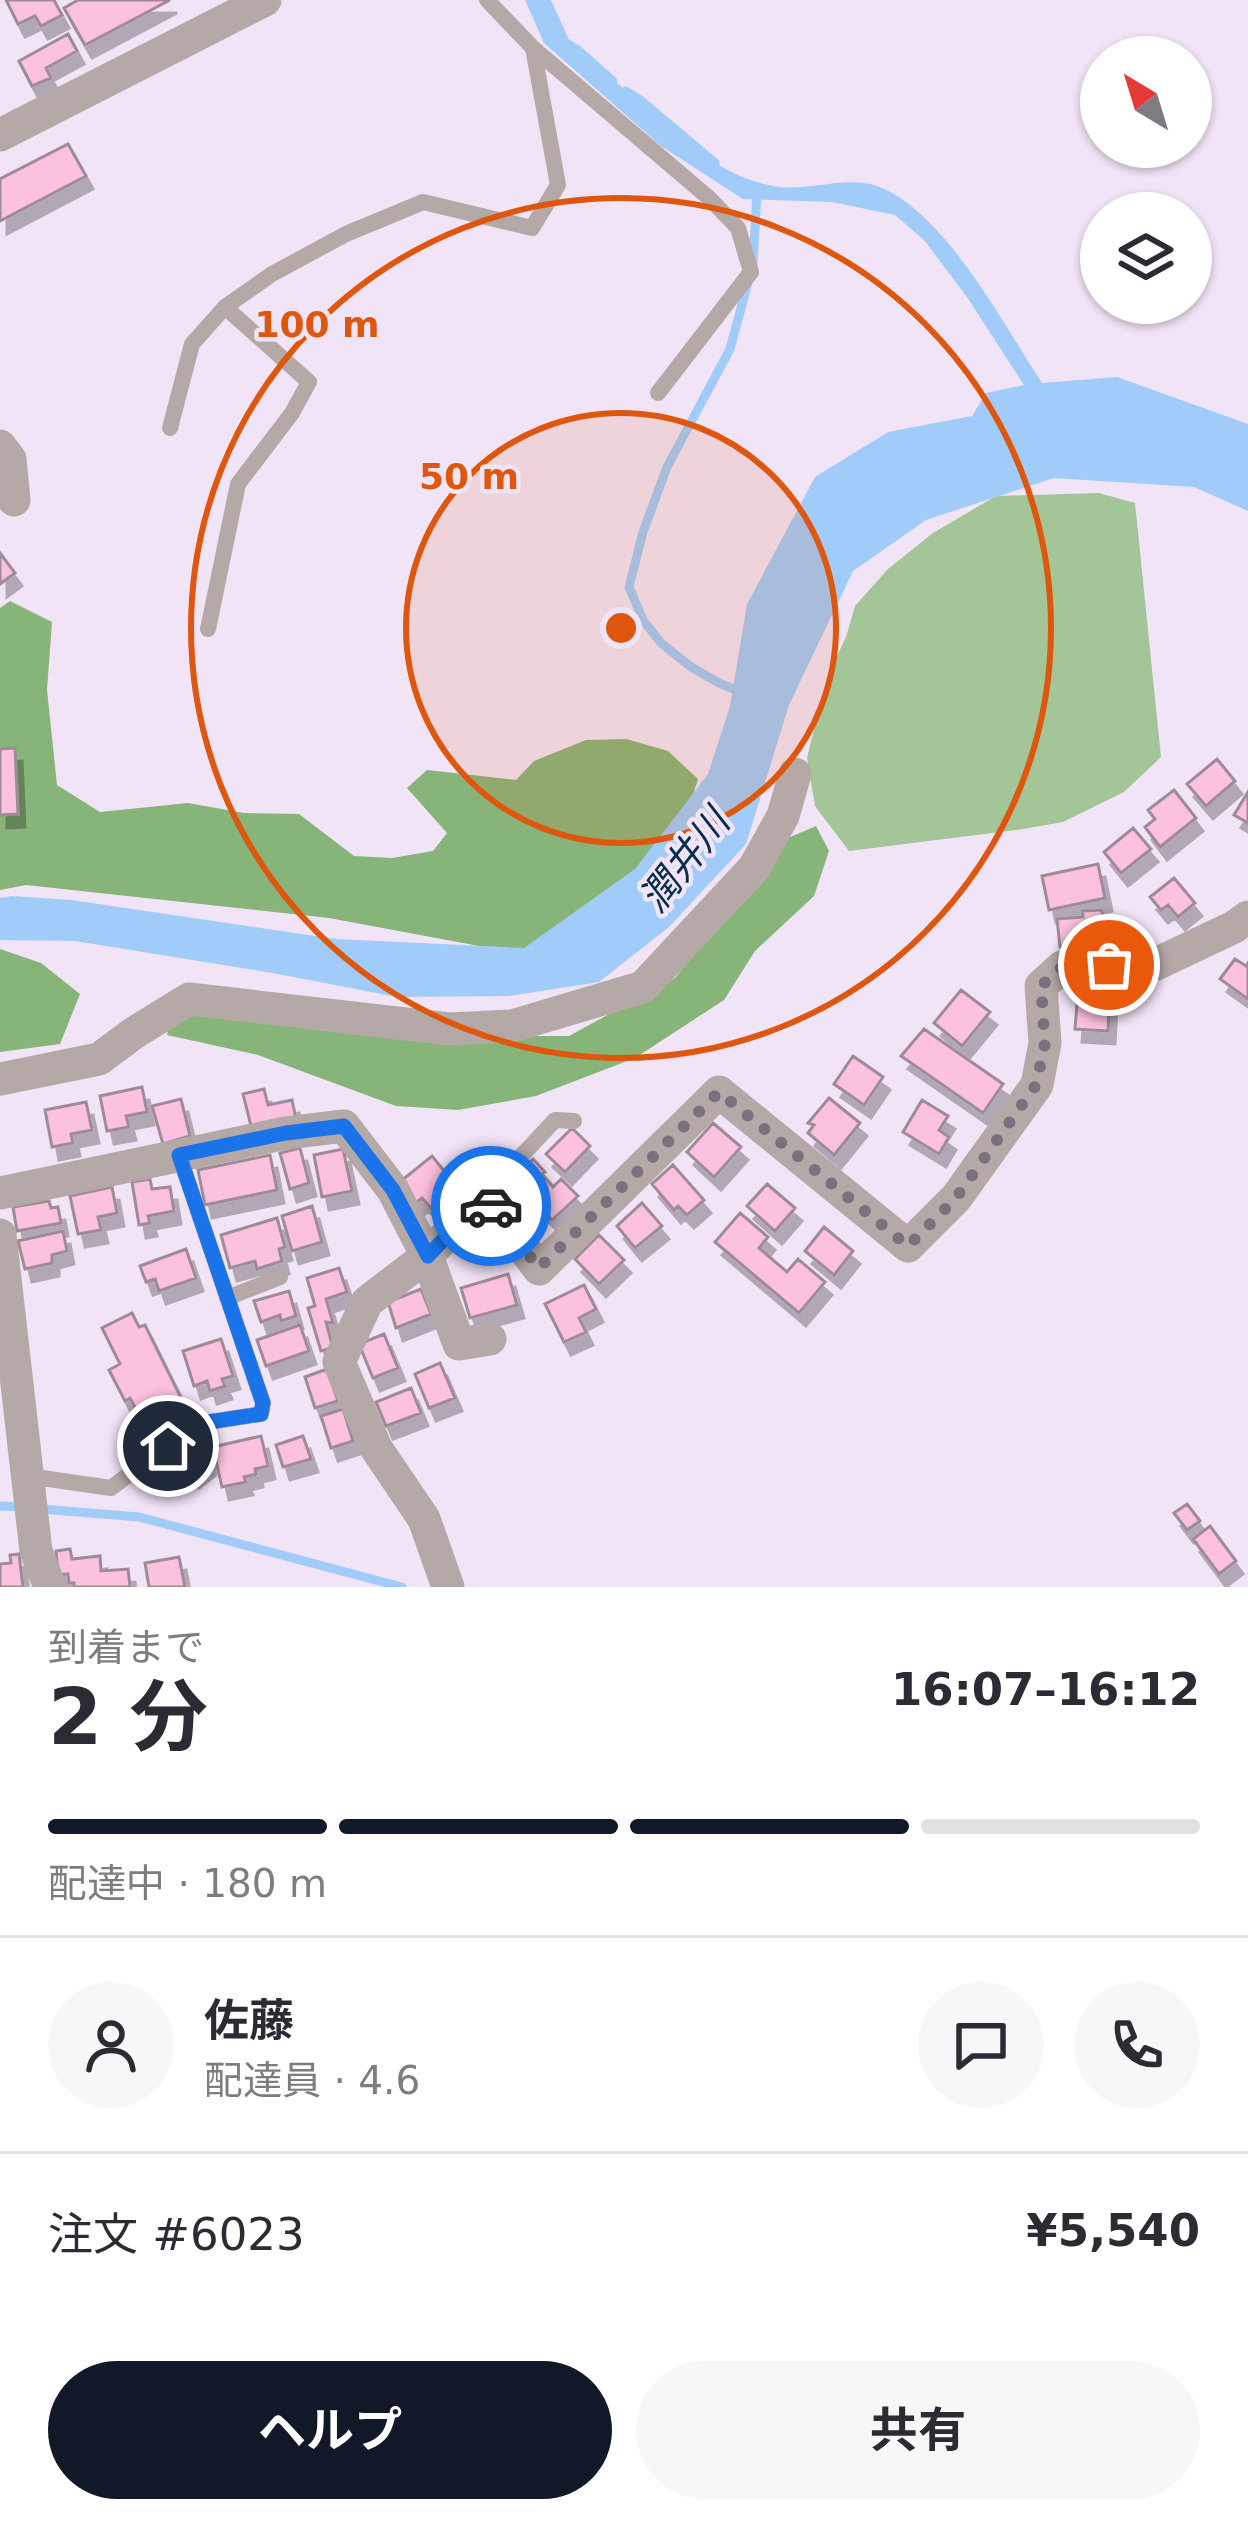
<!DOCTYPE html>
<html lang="ja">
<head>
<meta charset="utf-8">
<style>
  body { margin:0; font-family:"DejaVu Sans","Noto Sans JP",sans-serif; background:#f7f7f7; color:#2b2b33; height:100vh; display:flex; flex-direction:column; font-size:45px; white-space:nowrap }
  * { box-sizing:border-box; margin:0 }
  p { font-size:39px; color:#7c7c81 }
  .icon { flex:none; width:66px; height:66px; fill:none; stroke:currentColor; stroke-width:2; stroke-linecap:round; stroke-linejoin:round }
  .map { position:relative; height:1587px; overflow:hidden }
  .sheet { display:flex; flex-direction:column; background:#fff; flex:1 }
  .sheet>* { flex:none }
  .needle { width:78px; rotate:322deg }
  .tools { position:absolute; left:1080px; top:36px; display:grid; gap:24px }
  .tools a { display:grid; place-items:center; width:132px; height:132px; border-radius:50%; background:#fff; box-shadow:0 3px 9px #0004; font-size:60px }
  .pin { position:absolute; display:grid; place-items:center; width:102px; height:102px; color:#fff; margin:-51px; border:6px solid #fff; border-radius:50%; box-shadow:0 3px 12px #0007 }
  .courier { position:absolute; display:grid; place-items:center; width:120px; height:120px; margin:-60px; border:9px solid #1a73e8; border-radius:50%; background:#fff; color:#222; box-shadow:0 3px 15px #0007 }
  .headline em { font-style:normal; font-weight:700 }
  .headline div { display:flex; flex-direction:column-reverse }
  .headline { display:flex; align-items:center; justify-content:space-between; height:204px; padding:0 48px }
  h1 { font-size:78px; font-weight:700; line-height:90px }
  .bar { display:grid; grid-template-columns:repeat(4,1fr); gap:18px 12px; align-content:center; height:144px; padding:0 48px }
  .bar i { height:15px; border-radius:9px; background:#e1e1e2 }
  .bar .selected { background:#111827 }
  .bar p { grid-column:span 4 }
  .line { display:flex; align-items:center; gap:30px; padding:0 48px; border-top:3px solid #e1e1e2 }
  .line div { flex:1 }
  .round { display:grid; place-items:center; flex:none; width:126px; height:126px; border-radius:63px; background:#f7f7f7 }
  .primary-button { display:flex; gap:24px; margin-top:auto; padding:24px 48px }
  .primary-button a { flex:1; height:138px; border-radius:72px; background:#111827; color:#fff; font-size:48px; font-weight:700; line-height:138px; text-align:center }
  .primary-button a+a { background:#f7f7f7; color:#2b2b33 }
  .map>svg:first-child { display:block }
  .green { fill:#a3c598 }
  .forest { fill:#87b479 }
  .water { fill:#a1cbf8 }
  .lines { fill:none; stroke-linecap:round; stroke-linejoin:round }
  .stream { stroke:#a1cbf8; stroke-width:9 }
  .building { fill:#fcc1de; stroke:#9f8b95; stroke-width:3; filter:url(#shadow) }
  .service { stroke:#b4a9a7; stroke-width:16 }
  .minor { stroke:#b4a9a7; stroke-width:33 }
  .done { stroke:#79717c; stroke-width:12; stroke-dasharray:0 21.6 }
  .route { stroke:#1a73e8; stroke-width:15 }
  .ring { fill:none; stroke:#df570e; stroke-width:6 }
  .labels { text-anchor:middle; stroke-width:9; stroke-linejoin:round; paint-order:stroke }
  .water-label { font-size:39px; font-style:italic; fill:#062d50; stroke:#f1e4f7 }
  .centre { fill:#df570e; stroke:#f1e4f7; stroke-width:6 }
  .ring-label { font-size:36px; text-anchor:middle; font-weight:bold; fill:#df570e; stroke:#f1e4f7; stroke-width:9; stroke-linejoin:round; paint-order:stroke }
</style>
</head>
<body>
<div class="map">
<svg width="1248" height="1587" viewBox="0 0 1248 1587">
  <defs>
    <filter id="shadow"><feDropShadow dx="7" dy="13" stdDeviation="0" flood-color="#0004"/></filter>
  </defs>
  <rect width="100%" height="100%" fill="#f1e4f7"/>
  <!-- green -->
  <path class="green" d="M1099,493L1135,503L1161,757L1124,792L1063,822L1023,829L849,851L815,806L807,758L827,677L846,637L855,606L888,569L933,533L996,496Z"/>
  <!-- forest -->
  <path class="forest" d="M10,601L52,622L47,690L57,785L100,812L188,803L244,813L299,814L354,856L392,858L433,851L447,833L407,788L427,770L516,780L534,761L586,740L626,739L668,751L698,779L682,828L617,902L533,956L329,918L26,885L0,890V608Z
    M816,826L829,851L814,896L755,951L724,1000L635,1058L536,1096L458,1110L396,1106L258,1055L167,1035L177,998L444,1036H569L675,978L788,838Z
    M0,949L41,963L80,994L60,1044L0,1052Z"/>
  <!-- water -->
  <path class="water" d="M525,0H546C552,13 557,30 565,42C577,57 606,74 622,87C669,124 711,175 773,186C808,193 848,173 882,188C947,216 1003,324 1042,383L1117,377L1248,424V511L1194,487L1054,478L926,520L853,571L789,705L746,844L669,927L599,982L509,996L397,997L273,973L75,941L0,940V898L12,896L71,900L336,939L524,948L635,869L708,774L730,706L747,604L815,477L888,432L972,416L986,393L1024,385L967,297L924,240L895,215L832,202L743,199L661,146L544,43Z"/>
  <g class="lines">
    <!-- stream -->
    <path class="stream" d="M546,0L565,42L578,50L613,81
      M626,91L639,99L715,163
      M753,264L757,192
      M744,693L721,684L691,667L661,643L643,620L629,587L643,532L667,467L730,349L747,286
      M0,1506L25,1507
      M41,1509L139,1517L402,1587"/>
  </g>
  <!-- building -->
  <path class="building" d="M6,0H54L62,15L41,26L35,16L18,24Z
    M78,0H170L85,45L64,8Z
    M68,34L77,51L46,68L51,78L32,86L19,61Z
    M68,144L86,176L0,221V179Z
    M0,553L15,573L0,584Z
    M15,748L18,814L0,815V749Z
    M1217,759L1235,781L1206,806L1187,784Z
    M1174,790L1196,818L1160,847L1145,827L1155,819L1148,810Z
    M1248,792V823L1234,815Z
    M1133,828L1151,849L1121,873L1104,852Z
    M1098,864L1105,898L1049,910L1042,876Z
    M1174,878L1195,903L1178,917L1168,905L1161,910L1150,897Z
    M1102,910L1105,944L1060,947L1057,919L1083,917L1082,911Z
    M1235,959L1246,966L1248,963V999L1220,979Z
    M961,990L990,1012L962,1046L934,1023Z
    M1078,991L1110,993L1108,1031L1075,1029Z
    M924,1029L1003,1084L983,1113L901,1056Z
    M853,1056L883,1077L864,1105L834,1084Z
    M142,1087L147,1112L126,1116L129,1127L107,1131L100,1096Z
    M264,1089L268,1105L292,1100L296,1119L252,1130L243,1094Z
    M829,1098L860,1123L834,1155L808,1133L814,1125L808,1123Z
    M181,1099L190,1136L163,1144L152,1106Z
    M922,1100L948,1116L939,1130L949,1137L939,1154L903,1132Z
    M86,1102L92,1130L71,1134L73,1143L52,1147L45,1110Z
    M713,1123L741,1147L714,1177L687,1152Z
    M572,1128L590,1146L565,1172L546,1154Z
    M300,1148L309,1183L290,1189L280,1153Z
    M343,1149L352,1191L322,1197L314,1155Z
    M270,1155L277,1190L205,1205L198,1170Z
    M432,1156L457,1187L431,1208L422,1198L413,1205L396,1185Z
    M533,1159L545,1172L542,1174L553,1187L561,1179L578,1196L552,1220L524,1190L519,1195L507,1183Z
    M673,1165L704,1200L687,1215L678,1206L674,1210L652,1184Z
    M150,1179L152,1189L170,1187L174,1211L148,1216L150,1223L139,1225L132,1182Z
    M767,1184L795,1208L775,1231L747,1206Z
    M112,1187L117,1213L98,1217L101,1230L78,1234L70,1196Z
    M49,1201L51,1208L58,1207L61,1223L17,1231L13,1207Z
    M642,1203L662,1226L635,1248L617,1226Z
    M312,1206L322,1242L292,1251L282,1216Z
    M740,1213L768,1237L759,1248L787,1272L798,1259L825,1282L799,1313L715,1242Z
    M277,1218L285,1247L279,1249L282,1261L257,1269L255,1261L230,1268L221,1235Z
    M824,1227L853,1251L834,1275L805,1251Z
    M63,1231L67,1251L52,1255V1263L25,1269L18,1241Z
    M599,1235L624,1260L599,1284L575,1259Z
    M186,1249L196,1278L159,1291L155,1279L146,1282L140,1266Z
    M339,1268L347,1292L326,1299L333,1323L326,1322L333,1348L321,1351L308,1308L315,1306L307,1278Z
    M508,1274L517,1305L470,1318L461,1288Z
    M584,1285L596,1309L579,1318L586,1332L564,1342L545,1304Z
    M421,1289L431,1314L396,1328L388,1302Z
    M289,1291L296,1316L281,1321L280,1315L261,1322L254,1301Z
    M132,1313L139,1327L145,1325L189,1414L138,1440L132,1428L143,1422L130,1398L125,1401L109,1370L120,1364L102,1328Z
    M300,1325L309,1351L266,1366L257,1340Z
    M384,1334L398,1368L373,1378L359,1344Z
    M221,1339L233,1376L222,1379L225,1386L210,1391L207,1381L194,1386L183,1351Z
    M440,1363L455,1398L429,1408L415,1374Z
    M327,1369L338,1401L315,1408L305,1377Z
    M411,1388L421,1413L386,1426L376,1402Z
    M343,1409L353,1441L331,1448L321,1416Z
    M206,1430L213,1439L207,1444L209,1462L192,1475L176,1455Z
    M261,1436L268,1466L255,1469L256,1474L244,1477L246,1482L222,1487L213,1447Z
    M303,1436L311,1459L283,1467L276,1445Z
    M1187,1504L1200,1521L1187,1530L1174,1513Z
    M1210,1526L1236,1561L1219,1574L1193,1539Z
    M70,1549L72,1559L100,1556L101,1571L128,1569L130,1587H74V1583H69L68,1574L58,1575L56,1551Z
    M19,1554L23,1587H0V1564L11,1563L10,1555Z
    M179,1557L185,1587H149L145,1563Z"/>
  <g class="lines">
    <!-- service -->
    <path class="service" d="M487,0L533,48L709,198L738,228L751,272L658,393
      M170,428L192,344L225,307L272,274L346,234L423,202L532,228L558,185L533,48
      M208,629L238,484L292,413L309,382L225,307
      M484,1196L555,1120L574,1121
      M227,1298L280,1277
      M28,1476L111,1488L196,1424L261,1414L263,1403L179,1155"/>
    <!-- minor -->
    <path class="minor" d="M0,135L265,0
      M0,446L10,459L14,500
      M0,1079L99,1059L134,1033L189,999L449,1029L512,1026L643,987L754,868L783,816L795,774
      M0,1193L286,1133L344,1126L393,1190L427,1256L459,1344L490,1339
      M0,1235L36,1551L50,1587
      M448,1587L424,1519L376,1448L339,1362L367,1302L427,1256L484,1196L539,1269L719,1092L908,1246L956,1198L1037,1085L1045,1043L1041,986L1062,967L1156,964L1234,927L1248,917"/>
  </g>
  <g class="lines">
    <!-- done -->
    <path class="done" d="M491,1206L539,1268L719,1092L908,1246L956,1198L1036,1085L1045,1043L1041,986L1062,967L1109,965"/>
    <!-- route -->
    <path class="route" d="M168,1446L196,1424L261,1414L263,1403L179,1155L286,1133L344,1126L393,1190L428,1256L484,1196L491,1206"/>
  </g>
  <!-- distance rings -->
  <circle cx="621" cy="628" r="215" fill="#df570e" fill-opacity=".12"/>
  <g class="ring">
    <circle cx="621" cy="628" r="215"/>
    <circle cx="621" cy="628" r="430"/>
  </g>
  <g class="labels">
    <!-- water labels -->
    <g class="water-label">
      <text transform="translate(684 860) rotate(-52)" y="14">潤井川</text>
    </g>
  </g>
  <circle cx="621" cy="628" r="18" class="centre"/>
  <g class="ring-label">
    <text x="317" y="337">100 m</text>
    <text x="469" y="489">50 m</text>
  </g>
</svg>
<div class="tools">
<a><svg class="needle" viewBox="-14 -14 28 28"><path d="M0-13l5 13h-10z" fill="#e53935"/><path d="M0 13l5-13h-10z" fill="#7c7c81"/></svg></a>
<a><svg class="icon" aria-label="layers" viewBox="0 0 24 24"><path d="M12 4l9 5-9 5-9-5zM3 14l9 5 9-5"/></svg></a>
</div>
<div class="pin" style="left:1109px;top:965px;background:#ea580c"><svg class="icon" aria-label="bag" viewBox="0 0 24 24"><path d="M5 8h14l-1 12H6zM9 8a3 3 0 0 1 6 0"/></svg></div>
<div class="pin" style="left:168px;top:1446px;background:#1f2937"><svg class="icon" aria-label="home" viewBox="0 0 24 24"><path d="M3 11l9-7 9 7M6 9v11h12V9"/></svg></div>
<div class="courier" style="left:491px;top:1206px"><svg class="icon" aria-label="car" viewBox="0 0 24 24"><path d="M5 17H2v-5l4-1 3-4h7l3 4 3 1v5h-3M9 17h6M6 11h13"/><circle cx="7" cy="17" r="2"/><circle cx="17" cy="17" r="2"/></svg></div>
</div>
<section class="sheet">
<div class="headline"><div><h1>2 分</h1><p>到着まで</p></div><em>16:07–16:12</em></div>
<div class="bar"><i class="selected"></i><i class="selected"></i><i class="selected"></i><i></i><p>配達中 · 180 m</p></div>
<div class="line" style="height:216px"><a class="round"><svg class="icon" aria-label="person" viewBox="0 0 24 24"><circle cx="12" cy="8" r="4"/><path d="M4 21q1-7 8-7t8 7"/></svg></a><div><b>佐藤</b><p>配達員 · 4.6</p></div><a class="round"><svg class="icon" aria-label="chat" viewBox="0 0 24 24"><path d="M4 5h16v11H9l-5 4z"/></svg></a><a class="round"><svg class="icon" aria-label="phone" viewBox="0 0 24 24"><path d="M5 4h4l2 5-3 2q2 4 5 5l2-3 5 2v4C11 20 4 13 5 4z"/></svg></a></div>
<div class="line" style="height:156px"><div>注文 #6023</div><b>¥5,540</b></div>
<div class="primary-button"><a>ヘルプ</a><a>共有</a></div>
</section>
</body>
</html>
